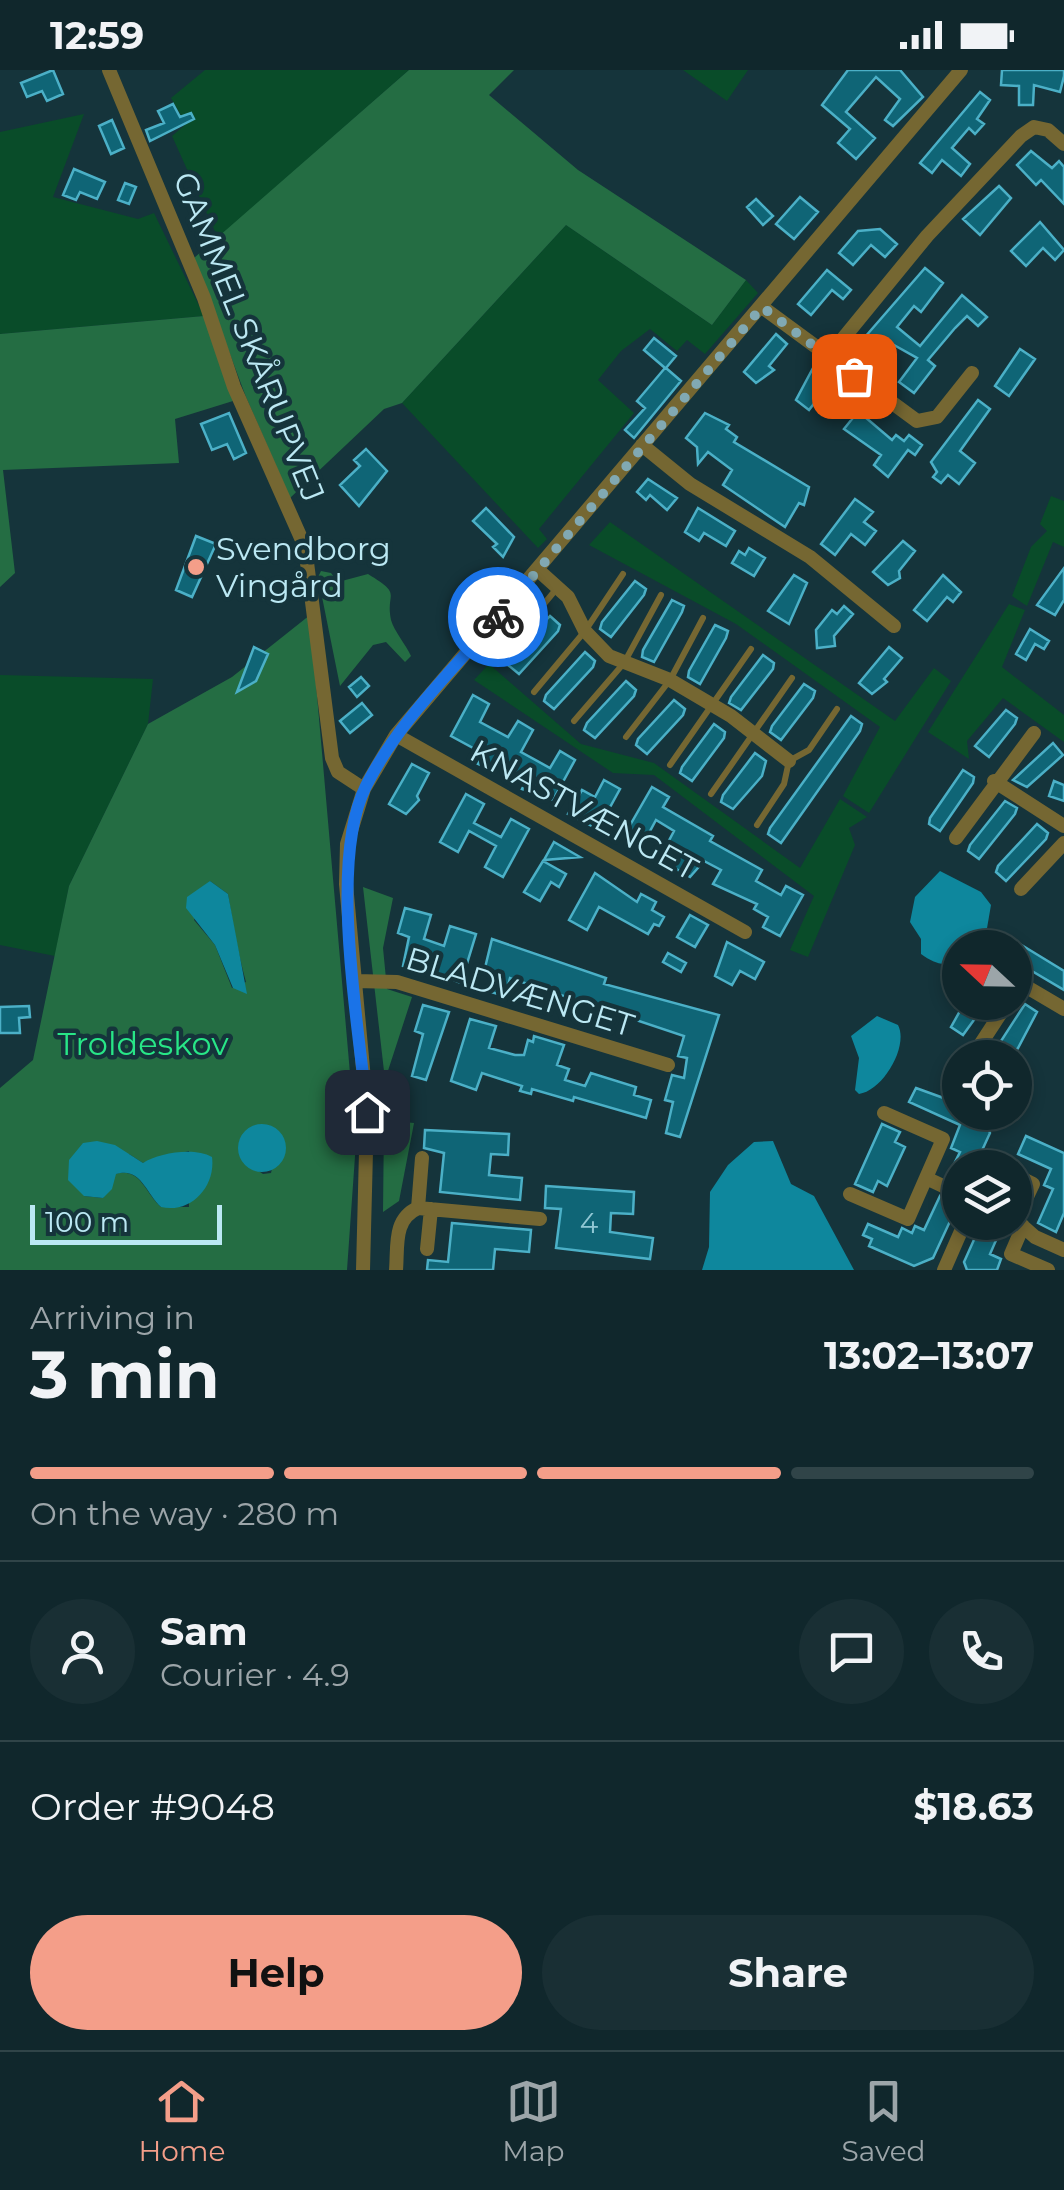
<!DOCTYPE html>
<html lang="en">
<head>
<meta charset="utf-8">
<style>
  body { margin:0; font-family:Montserrat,sans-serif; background:#192f34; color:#f1f3f6; height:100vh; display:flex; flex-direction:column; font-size:38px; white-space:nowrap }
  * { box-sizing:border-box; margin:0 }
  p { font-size:32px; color:#9ca5a9 }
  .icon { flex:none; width:55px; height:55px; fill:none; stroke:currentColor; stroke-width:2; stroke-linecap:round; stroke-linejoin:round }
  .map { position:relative; height:1200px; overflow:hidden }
  .drawer { display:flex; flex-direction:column; background:#10272c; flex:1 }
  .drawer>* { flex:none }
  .needle { width:65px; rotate:292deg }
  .fabs { position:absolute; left:942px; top:860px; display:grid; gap:20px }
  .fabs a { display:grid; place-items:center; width:90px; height:90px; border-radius:50%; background:#10272c; box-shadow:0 5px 15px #0003,0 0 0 2px #304448; font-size:50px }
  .scale { position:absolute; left:30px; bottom:25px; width:192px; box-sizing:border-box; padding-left:10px; border:5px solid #bbe8f3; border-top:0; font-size:28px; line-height:35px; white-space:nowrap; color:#bbe8f3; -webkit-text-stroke:8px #15343b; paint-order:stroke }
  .pin { position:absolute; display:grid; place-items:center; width:85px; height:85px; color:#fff; margin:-42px; border-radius:20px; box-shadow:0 5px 15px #0006 }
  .courier { position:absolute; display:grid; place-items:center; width:100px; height:100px; margin:-50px; border:8px solid #1a73e8; border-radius:50%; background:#fff; color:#222; box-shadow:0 2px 12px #0007 }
  .headline em { font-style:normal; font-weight:700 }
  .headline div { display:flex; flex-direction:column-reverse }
  .headline { display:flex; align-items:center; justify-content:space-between; height:170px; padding:0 30px }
  h1 { font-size:65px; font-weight:700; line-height:75px }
  .bar { display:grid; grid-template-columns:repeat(4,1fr); gap:15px 10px; align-content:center; height:120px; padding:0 30px }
  .bar i { height:12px; border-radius:8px; background:#304448 }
  .bar .selected { background:#f49e89 }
  .bar p { grid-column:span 4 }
  .line { display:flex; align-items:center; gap:25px; padding:0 30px; border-top:2px solid #304448 }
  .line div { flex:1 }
  .round { display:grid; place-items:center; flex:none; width:105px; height:105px; border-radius:52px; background:#192f34 }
  .button { display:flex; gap:20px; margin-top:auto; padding:20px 30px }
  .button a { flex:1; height:115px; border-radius:60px; background:#f49e89; color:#111; font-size:40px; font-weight:700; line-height:115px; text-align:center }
  .button a+a { background:#192f34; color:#f1f3f6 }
  .status { display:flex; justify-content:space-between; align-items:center; height:70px; padding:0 50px; background:#10272c; direction:ltr }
  .status svg { height:28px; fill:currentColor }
  .tab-bar { display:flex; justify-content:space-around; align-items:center; height:140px; border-top:2px solid #304448; background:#10272c; font-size:28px; color:#9ca5a9 }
  .tab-bar a { display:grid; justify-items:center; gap:5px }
  .tab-bar .selected { color:#f49e89 }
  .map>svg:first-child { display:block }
  .green { fill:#094c29 }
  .forest { fill:#246d43; fill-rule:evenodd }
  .water { fill:#0e879d }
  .building { fill:#0f6576; stroke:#4bb0c7; stroke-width:2.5 }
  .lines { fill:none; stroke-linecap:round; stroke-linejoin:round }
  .lane { stroke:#756732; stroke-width:6 }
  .street { stroke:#756732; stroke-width:14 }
  .done { stroke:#81a9b3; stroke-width:10; stroke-dasharray:0 18 }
  .route { stroke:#1a73e8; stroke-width:12 }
  .poi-dot { fill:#f49e89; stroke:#15343b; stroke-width:4 }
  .labels { text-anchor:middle; stroke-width:9; stroke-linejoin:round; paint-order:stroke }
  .number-label { font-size:28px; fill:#90c7d4 }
  .street-label { font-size:32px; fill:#bbe8f3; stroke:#15343b }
  .poi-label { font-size:32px; fill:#bbe8f3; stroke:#15343b; text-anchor:start }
  .park-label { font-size:32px; fill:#28e687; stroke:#15343b }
</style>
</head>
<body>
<div class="status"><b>12:59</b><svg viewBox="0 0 49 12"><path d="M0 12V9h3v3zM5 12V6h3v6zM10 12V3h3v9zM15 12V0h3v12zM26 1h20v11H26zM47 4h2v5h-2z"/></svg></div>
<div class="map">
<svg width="1064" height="1200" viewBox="0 0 1064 1200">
  <rect width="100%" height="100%" fill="#15343b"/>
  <!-- green -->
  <path class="green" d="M205,0H409L218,168L172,66L186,54L171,28Z
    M683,0H748L727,31Z
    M84,44L53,127L138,149L154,143L204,246L0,264V62Z
    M566,155L712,255L746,210L758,223L705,284L687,270L677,281L650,259L621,281L598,310L634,343L539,459L547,469L538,478L402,333Z
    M1051,426L1064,431V477L1053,472L1027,536L1012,526L1031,477L1047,461L1040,454Z
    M610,452L895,651L934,598L951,611L869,743L843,726L880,657L736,554L589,475Z
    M1009,534L1025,540L1002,597L1064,645V672L1003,628L967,671L969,689L928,662Z
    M489,594L581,674L654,693L800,798L840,729L867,747L849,758L855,775L808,887L790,880L814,826L654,705L613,703L474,610Z
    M0,605L153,609L148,654L69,816L55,886L0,875Z"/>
  <!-- forest -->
  <path class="forest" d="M409,0H514L489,25L578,100L746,210L712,255L566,155L402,333L384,339L290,428L246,327L194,188Z
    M204,246L233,331L175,349L179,393L3,400L15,503L0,517V264Z
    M321,501L331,503L338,512L368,504C404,526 385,521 391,550C394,561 406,575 411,586L405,592L386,572L373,575L340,616L318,507Z
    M310,545L356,1072L347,1200H0V1018L33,990L69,816L148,654L232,607ZM210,811L228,824C233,854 238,883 246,912L232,918L215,875L194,850ZM266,1055L280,1065L271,1103L263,1104L246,1092ZM189,1081V1137H161C144,1122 141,1097 115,1104L103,1128L84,1126L129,1084L143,1093Z
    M363,817L393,828L383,878L387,919L412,927L385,1010Z
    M384,1050L414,1053L399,1131L383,1142Z"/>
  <!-- water -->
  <path class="water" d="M940,801L981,822L991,835L986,864L977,877L960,878V890C944,897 935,894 921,884V869L910,852L915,827Z
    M210,811L228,824L247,924L233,918L215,875L186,838L187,827Z
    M877,946L898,955C909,976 883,1021 859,1024L855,1020L859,988L851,966Z
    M238 1078a24 24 0 1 1 48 0a24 24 0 1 1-48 0Z
    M97,1071L115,1075L143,1093C159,1083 194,1077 212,1087C216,1117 190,1144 161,1137C145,1122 141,1097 116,1104L112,1119L103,1128L84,1126L68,1110L69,1090L83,1073Z
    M773,1071L791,1114L814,1126L854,1200H702L709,1177L710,1122L728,1095L754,1072Z"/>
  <!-- building -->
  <path class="building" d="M53,0L63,24L47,31L42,21L27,27L21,13Z
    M848,0H900L923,27L893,56L885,50L900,29L876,7L846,42L875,68L856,89L838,73L850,59L822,35Z
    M1002,0H1064V6L1060,22L1034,15L1033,35H1019V16L1001,15Z
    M980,22L990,30L977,49L984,54L975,64L969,58L952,78L970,94L961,106L942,90L932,103L920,93Z
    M173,34L180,47L191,43L194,49L150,71L146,60L164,53L158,41Z
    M112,50L124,78L111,84L99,56Z
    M1031,81L1052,98L1059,91L1064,97V134L1041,110L1036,115L1017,95Z
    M74,99L105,112L97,129L80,122L76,130L63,125Z
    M125,113L136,117L129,134L118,130Z
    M999,116L1011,128L980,165L963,149Z
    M800,127L818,142L794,169L776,154Z
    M756,129L773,146L763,155L747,137Z
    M1040,152L1064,180L1055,190L1043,178L1026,196L1011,181Z
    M880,159L897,174L885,187L871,175L853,195L839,183L858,161Z
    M925,198L943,213L921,242L914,236L897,257L920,276L962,225L987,247L978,256L967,246L955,258L928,290L935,296L914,323L899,312L917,288L885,270L871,286L858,275Z
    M827,200L851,220L843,229L832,220L811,245L798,234Z
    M776,264L787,274L769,296L774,300L756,313L744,302Z
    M654,268L676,286L666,298L681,311L634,368L625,360L645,338L637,331L665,298L644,280Z
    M1020,279L1035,289L1009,326L995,316Z
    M813,298L870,340L865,347L892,370L896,365L904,371L909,365L922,375L915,385L908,380L888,407L874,395L881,385L844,359L852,349L820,326L809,340L796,330Z
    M978,330L990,339L960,381L975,393L959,414L948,405L941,413L933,407L937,402L931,392Z
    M229,343L246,383L234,389L227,374L212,380L201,354Z
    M705,343L729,355L726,359L737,367L734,372L809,417L804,435L799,433L785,457L723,415L732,400L708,382L698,394L697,377L686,368Z
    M366,379L387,401L359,436L340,415L360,396L354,390Z
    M648,409L677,428L667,440L650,425L646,430L637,422Z
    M855,429L873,442L864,452L876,461L865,475L851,464L835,485L821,474Z
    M486,438L514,467L503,487L493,477L497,474L473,451Z
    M698,438L735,461L726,476L704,463L699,471L685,462Z
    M196,466L216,474L192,527L176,520Z
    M903,471L915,481L899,501L900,508L888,515L873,502Z
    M749,478L765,488L754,506L732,493L739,481L745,485Z
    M1064,498V530L1055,545L1037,535Z
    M794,505L807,513L789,554L768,541Z
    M943,505L961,522L953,532L947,527L927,551L914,540Z
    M635,511L646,519L644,525L611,567L600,559L602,552Z
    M672,530L684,536L682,542L654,592L642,587L643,580Z
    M844,536L853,544L834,566L835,576L817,578L816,560L832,540L837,544Z
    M550,546L560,555L558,561L519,604L508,595L510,589Z
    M715,555L728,561L726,568L700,614L688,607L689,601Z
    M1030,559L1049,571L1044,579L1035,574L1026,590L1016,584Z
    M254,577L268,584L256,611L237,622Z
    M889,577L902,588L884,609L887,612L872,624L859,613Z
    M585,582L595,591L593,597L554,639L544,631L546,625Z
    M763,585L774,593L773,599L741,640L729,633L731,627Z
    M361,607L369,616L357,627L349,617Z
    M626,611L636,620L634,626L595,668L584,660L587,653Z
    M804,614L815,621L813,628L781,670L770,662L772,656Z
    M473,625L489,634L480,652L508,667L518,651L533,660L521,682L550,698L560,681L575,690L553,730L522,719L527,709L494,690L489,699L478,694L484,684L451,666Z
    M674,630L685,639L683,645L647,684L636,675L638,669Z
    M362,633L372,645L350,663L340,651Z
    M1006,640L1017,648L1015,654L989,687L975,676Z
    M851,646L862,654L860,661L781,773L768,764L770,758Z
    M714,654L725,662L724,668L692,711L680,703L682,697Z
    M1053,673L1063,685L1027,717L1013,710Z
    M755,683L766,691L762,706L733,739L721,732L723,725Z
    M412,694L429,703L417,726L419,730L406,744L389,734Z
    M963,700L974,707L973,713L940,761L929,754L930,748Z
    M604,710L620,719L598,759L568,744L582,720L595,727Z
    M1054,711L1064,715V731L1049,726Z
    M652,717L669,727L663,737L713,766L710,771L762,800L756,811L781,825L786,816L803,825L780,866L763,857L768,847L754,839L757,834L713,814L721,800L704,791L690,807L673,797L678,788L664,780L674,761L656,750L643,774L625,764Z
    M466,724L484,734L474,753L501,767L511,749L529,759L503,807L485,797L496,776L469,761L458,782L440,772Z
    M1005,731L1017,738L1015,744L979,789L968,781L970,775Z
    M1037,754L1048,763L1046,769L1006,811L996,802L998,796Z
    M554,772L580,787L544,790Z
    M543,791L566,804L559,817L551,812L540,831L524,822Z
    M595,803L637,832L641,824L656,832L652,840L664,847L659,856L654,854L648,864L599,837L587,860L569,850Z
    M405,838L431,845L424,869L444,876L450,856L476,864L461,913L417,895L416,901L403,896L409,867L398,863Z
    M690,845L708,855L695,877L677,867Z
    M492,869L606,908L604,914L719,945L680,1067L666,1063L673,1032L665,1030L672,1005L684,1008L687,988L678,986L684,966L510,908L505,926L487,921L492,904L484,902Z
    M1015,871L1064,901V920L1015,891Z
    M727,872L764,892L755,909L740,901L732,915L715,906Z
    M668,883L686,893L681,902L663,892Z
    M965,932H987L963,965L951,957Z
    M1025,934L1037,942L1018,978L1011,988H990Z
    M423,935L449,942L426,1010L412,1006L423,964L415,961Z
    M29,936L30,947L19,948L20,963H0V937Z
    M470,949L496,956L489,978L515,985H524L528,970L533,972L534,966L564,975L557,995L569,999L565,1010L585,1016L591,1003L636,1017L634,1025L651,1030L646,1048L574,1027L573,1031L532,1019L531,1024L520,1021L522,1016L482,1003L476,1020L451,1011Z
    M916,1018L960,1034V1042H982L990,1063L974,1098H952L960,1082L951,1078L960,1055L909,1032Z
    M882,1054L900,1062L895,1072L905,1077L887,1116L878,1111L873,1122L855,1114Z
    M425,1060L509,1064L508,1085L491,1084L489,1105L522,1108L520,1130L440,1122L444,1083L424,1078Z
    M1026,1066L1064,1083V1143L1056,1162L1038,1153L1053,1119L1044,1115L1051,1099L1018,1084Z
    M546,1116L634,1122L633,1144L611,1143L610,1162L653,1168L650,1189L556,1178L561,1139L545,1138Z
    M940,1126L958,1134L933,1188L914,1196L869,1176L872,1169L863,1165L868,1154L898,1167L902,1158L912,1163L915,1156L924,1160Z
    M982,1152H1004L990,1184L1001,1189L997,1200H967L964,1192Z
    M452,1153L531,1160L529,1182L495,1179L493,1200H427L428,1190L448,1192Z"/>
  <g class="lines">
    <!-- lane -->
    <path class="lane" d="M501,586L558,517
      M534,622L585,561L623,504
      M574,651L624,593L661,525
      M626,667L670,610L703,548
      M670,695L751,579
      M711,724L792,608
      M757,755L784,714L789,691L809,680L837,639"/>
    <!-- street -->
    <path class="street" d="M109,0L204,228L234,317L305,477L332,688L338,702L364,719
      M762,237L917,351L937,347L972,303
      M828,287L927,166L1021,66L1034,57L1048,60L1064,74
      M642,375L690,414L810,487L894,556
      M538,500L568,527L585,561L609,586L670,610L731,646L789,691
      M396,665L745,862
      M994,711L1064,756
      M956,768L1034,663
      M1021,819L1064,773
      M1015,910L1064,939
      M356,911L397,912L668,995
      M978,978L1008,932
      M991,1098H998
      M1015,1105L1033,1114L1016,1150
      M926,1108L960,1124
      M850,1124L908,1149L943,1069L884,1043
      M418,1138L422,1088
      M1018,1152L1035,1167L1064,1180
      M1023,1156L1011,1184L1048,1200
      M427,1179L431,1139
      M363,1200L367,1042L346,814L347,774L364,719L396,665L961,0
      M396,1200C398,1176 393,1149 418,1138L540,1149
      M944,1200L965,1152"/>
  </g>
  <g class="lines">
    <!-- done -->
    <path class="done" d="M498,547L762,237L854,306"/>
    <!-- route -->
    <path class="route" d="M367,1042C359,954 328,792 366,716C398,652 452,601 498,547"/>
  </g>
  <!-- markers -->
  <circle class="poi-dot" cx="196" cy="497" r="10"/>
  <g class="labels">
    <!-- number labels -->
    <g class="number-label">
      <text x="589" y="1163">4</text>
    </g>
    <!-- street labels -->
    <g class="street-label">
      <text transform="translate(249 267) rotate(68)" y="11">GAMMEL SKÅRUPVEJ</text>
      <text transform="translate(584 740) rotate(29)" y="11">KNASTVÆNGET</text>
      <text transform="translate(520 922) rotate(17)" y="11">BLADVÆNGET</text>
    </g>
    <!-- poi labels -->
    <g class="poi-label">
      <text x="216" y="490">Svendborg<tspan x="216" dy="37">Vingård</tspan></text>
    </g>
    <!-- park labels -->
    <g class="park-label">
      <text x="143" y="985">Troldeskov</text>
    </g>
  </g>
</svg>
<div class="fabs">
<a><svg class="needle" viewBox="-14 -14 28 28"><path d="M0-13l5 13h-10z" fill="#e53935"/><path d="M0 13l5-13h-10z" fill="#9ca5a9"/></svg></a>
<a><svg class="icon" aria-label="locate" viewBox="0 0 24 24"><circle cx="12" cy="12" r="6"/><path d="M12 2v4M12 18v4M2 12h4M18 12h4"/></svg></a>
<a><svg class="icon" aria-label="layers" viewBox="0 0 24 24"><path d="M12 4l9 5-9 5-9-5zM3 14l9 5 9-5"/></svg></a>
</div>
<div class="scale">100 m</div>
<div class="pin" style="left:854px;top:306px;background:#ea580c"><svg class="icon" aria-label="bag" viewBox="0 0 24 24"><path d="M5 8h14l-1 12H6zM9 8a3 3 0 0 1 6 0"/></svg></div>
<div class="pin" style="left:367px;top:1042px;background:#1f2937"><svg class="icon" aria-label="home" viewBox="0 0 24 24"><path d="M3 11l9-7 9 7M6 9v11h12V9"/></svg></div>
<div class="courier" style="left:498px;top:547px"><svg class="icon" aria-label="bike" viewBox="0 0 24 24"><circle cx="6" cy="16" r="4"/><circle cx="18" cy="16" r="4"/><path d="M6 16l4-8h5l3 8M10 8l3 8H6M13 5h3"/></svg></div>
</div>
<section class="drawer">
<div class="headline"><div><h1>3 min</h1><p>Arriving in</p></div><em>13:02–13:07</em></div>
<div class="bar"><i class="selected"></i><i class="selected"></i><i class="selected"></i><i></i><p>On the way · 280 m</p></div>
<div class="line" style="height:180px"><a class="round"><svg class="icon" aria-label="person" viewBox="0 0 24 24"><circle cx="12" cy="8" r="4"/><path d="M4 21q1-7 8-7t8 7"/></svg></a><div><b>Sam</b><p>Courier · 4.9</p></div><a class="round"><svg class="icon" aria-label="chat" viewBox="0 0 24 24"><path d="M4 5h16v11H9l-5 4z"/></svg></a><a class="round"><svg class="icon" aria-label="phone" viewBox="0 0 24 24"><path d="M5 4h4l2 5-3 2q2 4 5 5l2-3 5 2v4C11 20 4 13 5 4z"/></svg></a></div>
<div class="line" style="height:130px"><div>Order #9048</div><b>$18.63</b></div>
<div class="button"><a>Help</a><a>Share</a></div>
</section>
<nav class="tab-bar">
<a class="selected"><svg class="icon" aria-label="home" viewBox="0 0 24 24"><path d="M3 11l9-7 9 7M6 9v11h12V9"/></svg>Home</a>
<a><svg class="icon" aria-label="map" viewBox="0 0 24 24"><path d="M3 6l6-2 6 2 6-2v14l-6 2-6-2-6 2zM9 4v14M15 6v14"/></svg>Map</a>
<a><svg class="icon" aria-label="saved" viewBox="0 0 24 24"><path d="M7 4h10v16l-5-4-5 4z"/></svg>Saved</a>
</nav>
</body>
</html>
